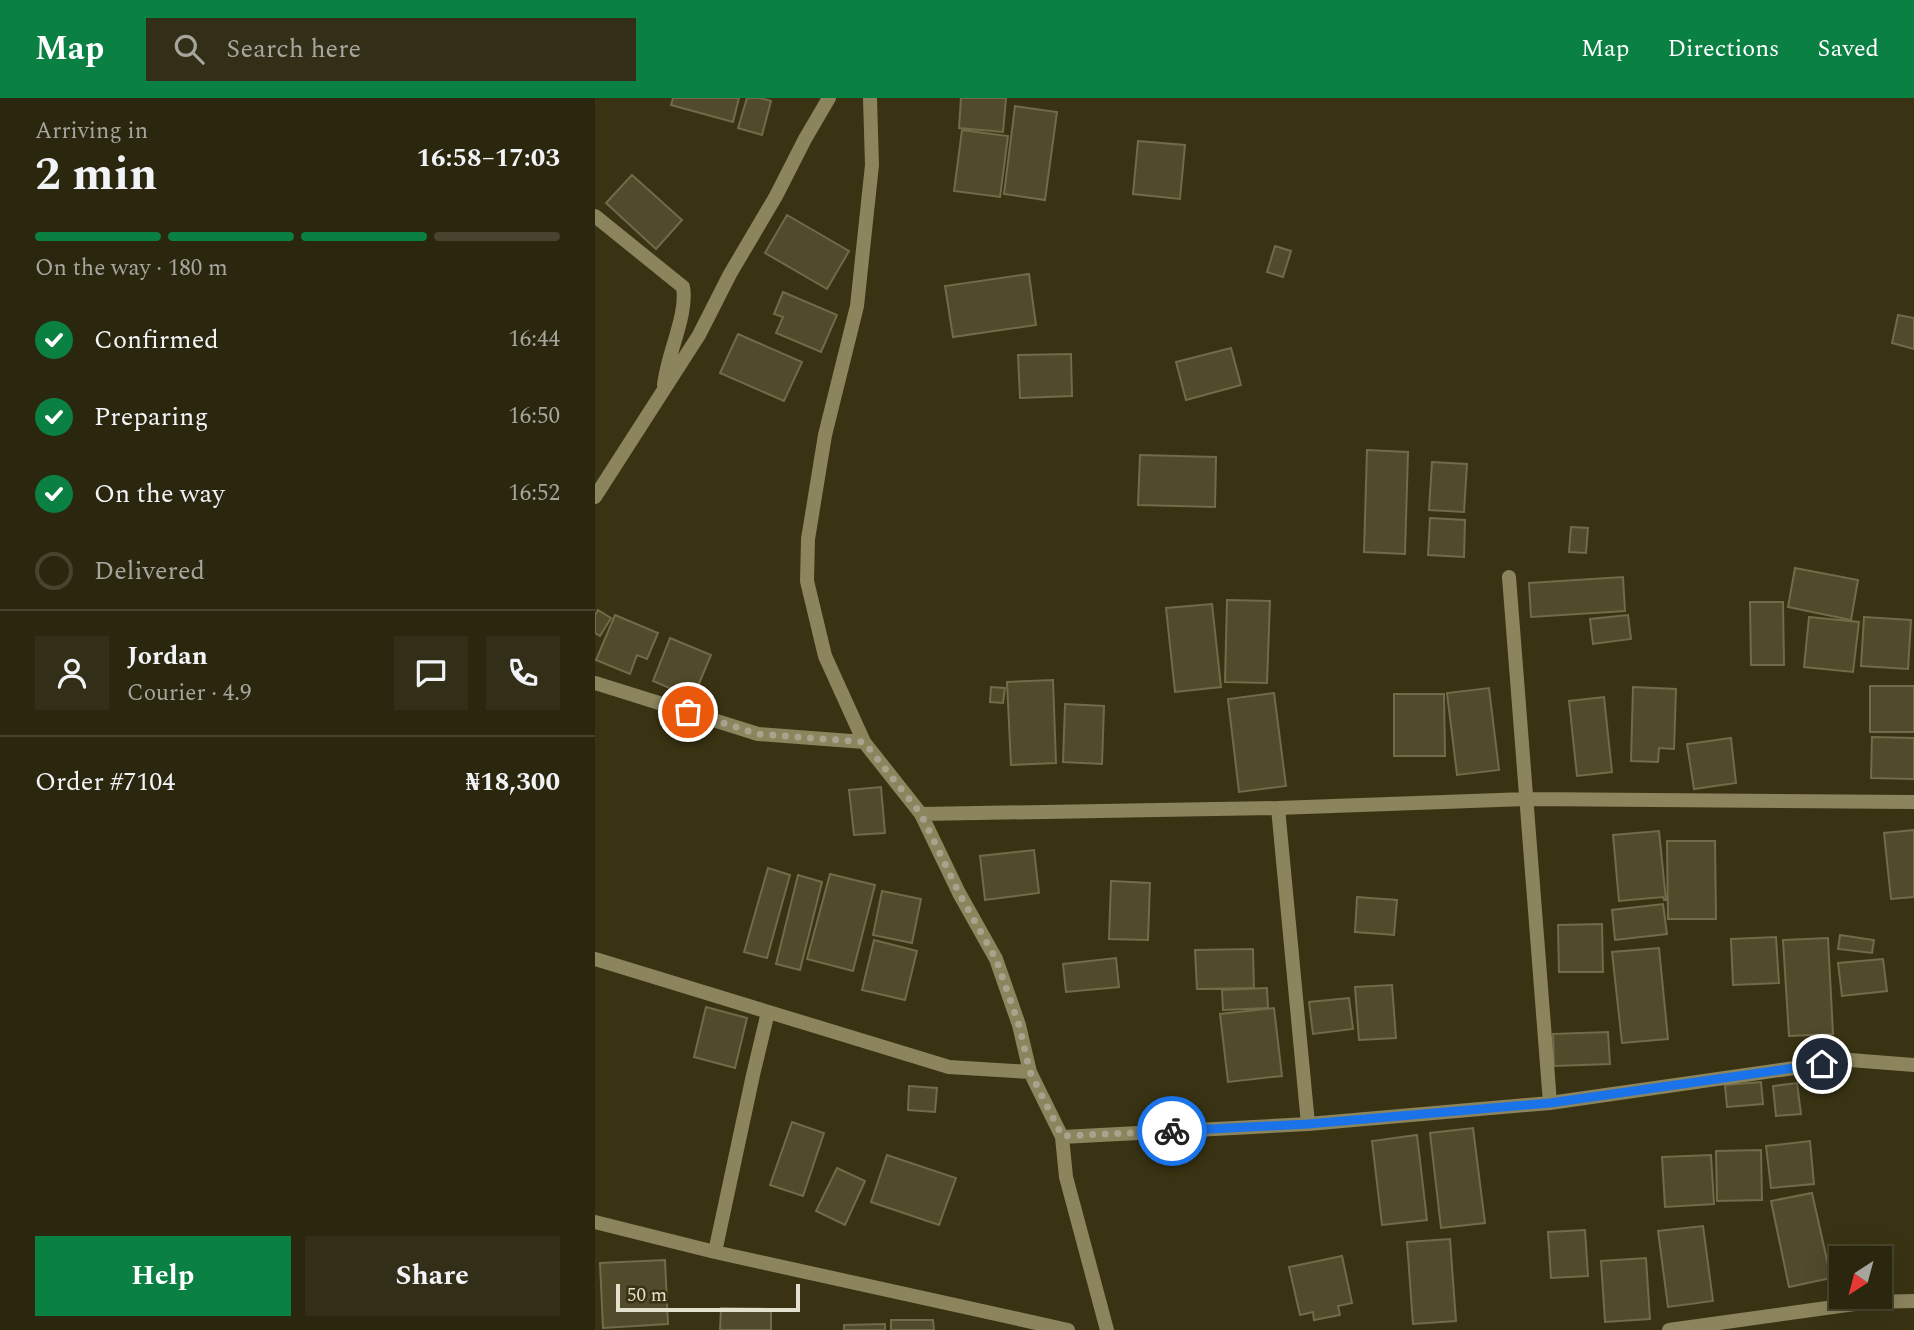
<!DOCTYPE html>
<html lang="en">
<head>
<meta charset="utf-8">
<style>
  body { margin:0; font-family:Spectral,serif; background:#332e17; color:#f1f3f6; height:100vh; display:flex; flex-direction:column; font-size:26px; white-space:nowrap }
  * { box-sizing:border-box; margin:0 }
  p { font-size:23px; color:#a6a59e }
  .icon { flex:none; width:38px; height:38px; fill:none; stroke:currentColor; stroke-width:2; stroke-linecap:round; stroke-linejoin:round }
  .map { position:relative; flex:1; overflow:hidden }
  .side { display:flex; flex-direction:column; background:#2b260e; width:595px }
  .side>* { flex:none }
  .needle { width:46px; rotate:216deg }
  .fabs { position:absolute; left:1234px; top:1148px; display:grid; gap:14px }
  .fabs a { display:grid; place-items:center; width:63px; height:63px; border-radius:0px; background:#2b260e; box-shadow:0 7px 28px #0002,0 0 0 2px #47432e; font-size:35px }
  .scale { position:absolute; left:21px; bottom:18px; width:184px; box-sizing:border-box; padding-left:7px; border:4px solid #e3e0ce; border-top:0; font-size:19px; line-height:24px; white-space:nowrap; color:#e3e0ce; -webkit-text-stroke:5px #393313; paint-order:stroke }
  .pin { position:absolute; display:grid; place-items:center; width:60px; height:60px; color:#fff; margin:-30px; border:4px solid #fff; border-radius:50%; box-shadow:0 2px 7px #0007 }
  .courier { position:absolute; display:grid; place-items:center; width:70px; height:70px; margin:-35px; border:5px solid #1a73e8; border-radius:50%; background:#fff; color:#222; box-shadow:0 2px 9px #0007 }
  .overview em { font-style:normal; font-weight:700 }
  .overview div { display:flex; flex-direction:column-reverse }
  .overview { display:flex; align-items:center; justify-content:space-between; height:119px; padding:0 35px }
  h1 { font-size:46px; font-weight:700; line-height:52px }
  .bar { display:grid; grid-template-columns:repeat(4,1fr); gap:10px 7px; align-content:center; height:84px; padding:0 35px }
  .bar i { height:9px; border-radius:5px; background:#47432e }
  .bar .on { background:#0b8043 }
  .bar p { grid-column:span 4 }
  .line { display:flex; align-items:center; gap:18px; padding:0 35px; border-top:2px solid #47432e }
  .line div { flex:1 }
  .round { display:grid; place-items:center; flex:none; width:74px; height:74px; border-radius:0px; background:#332e17 }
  ol { padding:0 35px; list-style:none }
  li { display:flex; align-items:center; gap:21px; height:77px }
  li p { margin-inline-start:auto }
  li .icon { padding:7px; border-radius:50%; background:#0b8043; color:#fff; stroke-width:4 }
  li:last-child { color:#a6a59e }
  li i { width:38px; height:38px; border:4px solid #47432e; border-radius:50% }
  .action { display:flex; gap:14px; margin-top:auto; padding:14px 35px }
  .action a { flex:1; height:80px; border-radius:0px; background:#0b8043; color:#fff; font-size:28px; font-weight:700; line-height:80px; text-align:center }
  .action a+a { background:#332e17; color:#f1f3f6 }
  header { display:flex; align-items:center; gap:42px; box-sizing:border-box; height:98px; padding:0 35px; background:#0b8043; color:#fff }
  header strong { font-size:33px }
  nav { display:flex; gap:38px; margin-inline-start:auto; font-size:24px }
  .search { width:490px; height:63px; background:#332e17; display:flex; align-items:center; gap:18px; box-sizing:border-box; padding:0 24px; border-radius:0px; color:#a6a59e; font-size:26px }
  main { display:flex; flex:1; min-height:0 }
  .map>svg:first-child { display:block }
  .building { fill:#514b2b; stroke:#716b4a; stroke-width:2 }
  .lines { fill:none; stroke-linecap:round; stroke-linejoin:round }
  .minor { stroke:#8b845d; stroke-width:14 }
  .done { stroke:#a8a38d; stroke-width:7; stroke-dasharray:0 12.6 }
  .route { stroke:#1a73e8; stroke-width:9 }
</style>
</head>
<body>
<header>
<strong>Map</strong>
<div class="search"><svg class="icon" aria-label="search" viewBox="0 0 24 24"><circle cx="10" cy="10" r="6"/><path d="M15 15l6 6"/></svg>Search here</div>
<nav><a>Map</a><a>Directions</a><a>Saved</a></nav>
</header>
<main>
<section class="side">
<div class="overview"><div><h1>2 min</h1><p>Arriving in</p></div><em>16:58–17:03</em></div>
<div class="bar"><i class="on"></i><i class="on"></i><i class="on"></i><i></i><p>On the way · 180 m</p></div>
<ol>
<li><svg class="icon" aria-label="check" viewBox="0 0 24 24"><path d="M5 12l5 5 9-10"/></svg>Confirmed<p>16:44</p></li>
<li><svg class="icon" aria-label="check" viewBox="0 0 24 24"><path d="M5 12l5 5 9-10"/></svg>Preparing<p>16:50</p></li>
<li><svg class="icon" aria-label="check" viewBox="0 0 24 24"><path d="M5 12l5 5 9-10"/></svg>On the way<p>16:52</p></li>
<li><i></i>Delivered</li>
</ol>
<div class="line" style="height:126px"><a class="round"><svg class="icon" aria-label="person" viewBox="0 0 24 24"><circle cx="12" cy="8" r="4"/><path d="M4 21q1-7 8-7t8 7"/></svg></a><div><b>Jordan</b><p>Courier · 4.9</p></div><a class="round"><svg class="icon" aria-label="chat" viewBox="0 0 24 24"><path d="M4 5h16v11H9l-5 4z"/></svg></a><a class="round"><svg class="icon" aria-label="phone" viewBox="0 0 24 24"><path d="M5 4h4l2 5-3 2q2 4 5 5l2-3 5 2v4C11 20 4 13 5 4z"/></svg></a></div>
<div class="line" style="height:91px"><div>Order #7104</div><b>₦18,300</b></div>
<div class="action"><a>Help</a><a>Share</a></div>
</section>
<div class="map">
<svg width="1319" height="1232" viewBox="0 0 1319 1232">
  <rect width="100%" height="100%" fill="#393313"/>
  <!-- building -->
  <path class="building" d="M78,0H144L138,24L76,7Z
    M152,0H165L176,3L167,37L143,30Z
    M366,0H411L408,34L364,30Z
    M420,8L462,14L450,102L409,96Z
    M367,32L413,38L405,99L359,93Z
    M543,43L590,47L585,101L538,96Z
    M37,77L87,122L61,151L11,105Z
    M192,117L254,153L232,191L170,155Z
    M680,148L696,153L688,179L672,174Z
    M434,176L441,227L358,239L350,188Z
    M188,194L242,217L226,254L181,235L188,219L179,216Z
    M1303,217L1319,220V251L1297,245Z
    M143,236L207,264L189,303L125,275Z
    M636,250L646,287L591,302L581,264Z
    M476,256L477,298L425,300L423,257Z
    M772,352L813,354L810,456L769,454Z
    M545,357L621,359L620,409L543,407Z
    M837,364L872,366L869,414L834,412Z
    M835,420L870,422L869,459L833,457Z
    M976,429L993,430L991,455L974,454Z
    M1200,470L1263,482L1256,522L1193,509Z
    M1028,479L1030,513L936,519L934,485Z
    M632,502L675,503L672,585L630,584Z
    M1155,504H1188L1189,567H1156Z
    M617,506L626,589L580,594L571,510Z
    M3,512L16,520L5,538L0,535V517Z
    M20,517L63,535L52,561L42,557L35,576L1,562Z
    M1033,517L1036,541L998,546L995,521Z
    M1214,519L1264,524L1258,574L1209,569Z
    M1269,519L1316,522L1313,571L1266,568Z
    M75,540L116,557L98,600L58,583Z
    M458,582L461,665L416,667L412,584Z
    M1275,588H1319V634H1275Z
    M396,589L410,590L408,605L395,604Z
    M1038,589L1081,591L1079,651L1064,650L1063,664L1036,663Z
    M894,590L904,672L862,677L852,595Z
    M679,595L691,688L644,694L633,601Z
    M799,596H849L850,658H799Z
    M1009,599L1017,674L982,678L974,603Z
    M470,606L509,608L507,666L468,664Z
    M1277,639L1319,640V681L1276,680Z
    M1136,640L1141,685L1099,691L1092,646Z
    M286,689L290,735L259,737L254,692Z
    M1319,732V799L1296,801L1289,735Z
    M1064,733L1071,802H1069L1068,799L1024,803L1018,737Z
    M1072,743H1120L1121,821H1073Z
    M439,752L444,795L390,802L385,758Z
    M173,770L195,777L172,860L149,854Z
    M235,776L280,787L258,873L212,861Z
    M203,777L227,784L205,872L181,866Z
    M516,783L555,785L553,842L514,841Z
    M287,793L326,801L317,845L278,837Z
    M762,799L802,802L799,837L760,834Z
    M1068,806L1072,836L1020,842L1017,812Z
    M1007,826L1008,874H964L963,827Z
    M1245,837L1279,842L1277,855L1243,851Z
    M1181,839L1184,885L1138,887L1136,841Z
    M1233,840L1238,936L1194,938L1188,842Z
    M279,842L322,853L310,902L267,892Z
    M1064,850L1073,941L1027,945L1017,854Z
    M658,851L659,890L602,891L600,852Z
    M521,860L524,889L471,894L468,866Z
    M1288,861L1292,893L1247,898L1243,865Z
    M797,887L801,940L764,942L760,889Z
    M672,890L673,910L628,912L627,892Z
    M754,900L758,931L718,936L714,904Z
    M111,909L152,920L140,970L99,959Z
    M679,910L687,978L633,984L625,916Z
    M1013,934L1015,966L959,968L958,936Z
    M1166,984L1168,1006L1132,1009L1130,987Z
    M1202,985L1206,1016L1181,1018L1178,988Z
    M314,988L342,990L340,1014L313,1012Z
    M197,1024L229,1035L208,1098L175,1087Z
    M878,1030L890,1125L846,1130L835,1035Z
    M822,1037L832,1122L787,1127L777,1043Z
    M1215,1043L1219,1086L1176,1090L1171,1048Z
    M1166,1052L1167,1102L1122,1103L1121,1053Z
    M292,1057L361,1080L344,1127L276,1104Z
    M1116,1057L1119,1106L1070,1109L1067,1059Z
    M242,1070L270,1083L250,1127L221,1113Z
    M1217,1095L1236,1180L1194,1189L1176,1103Z
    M1108,1128L1118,1203L1073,1209L1063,1133Z
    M990,1132L993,1178L956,1180L953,1134Z
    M855,1141L861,1223L818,1226L812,1144Z
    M747,1158L757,1205L743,1208L745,1217L719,1222L718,1214L705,1217L694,1169Z
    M1051,1160L1055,1221L1010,1224L1006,1163Z
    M70,1162L73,1226L8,1230L5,1165Z
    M126,1210L176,1211V1232H125Z
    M296,1222H338L339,1232H296Z
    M290,1226V1232H249V1227Z"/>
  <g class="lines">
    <!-- minor -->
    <path class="minor" d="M275,0L277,67L262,208L230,337L213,441L212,483L230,558L269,644L326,716L364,795L401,861L424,927L435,974L467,1039L471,1079L512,1232
      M0,118L88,189C93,217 72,256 69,287
      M0,399L104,237L135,176L181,98L210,41L234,0
      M914,479L955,1005
      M0,585L163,636L269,644
      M683,710L713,1026
      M326,716L683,710L932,701L1319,704
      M0,861L354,969L435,974
      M467,1039L713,1026L955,1005L1255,962L1319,967
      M0,1124L120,1154L473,1232
      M120,1154L158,977L173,914
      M1074,1232L1274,1204L1319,1203"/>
  </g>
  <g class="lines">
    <!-- done -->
    <path class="done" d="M93,614L163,636L269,644L326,716L364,795L401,861L424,927L435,974L467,1038L577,1033"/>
    <!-- route -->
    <path class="route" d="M577,1033L713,1026L955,1005L1227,966"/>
  </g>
</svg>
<div class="fabs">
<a><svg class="needle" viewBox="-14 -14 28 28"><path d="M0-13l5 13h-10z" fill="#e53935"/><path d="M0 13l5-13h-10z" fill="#a6a59e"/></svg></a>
</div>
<div class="scale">50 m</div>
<div class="pin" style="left:93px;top:614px;background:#ea580c"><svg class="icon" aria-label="bag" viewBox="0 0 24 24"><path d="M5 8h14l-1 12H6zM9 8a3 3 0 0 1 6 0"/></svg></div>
<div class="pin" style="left:1227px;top:966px;background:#1f2937"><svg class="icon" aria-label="home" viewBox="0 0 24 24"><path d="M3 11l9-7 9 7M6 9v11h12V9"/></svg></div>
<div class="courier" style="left:577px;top:1033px"><svg class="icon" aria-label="bike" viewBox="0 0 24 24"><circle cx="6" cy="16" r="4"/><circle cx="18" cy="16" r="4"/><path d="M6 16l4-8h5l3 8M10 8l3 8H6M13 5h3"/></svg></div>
</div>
</main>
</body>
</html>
